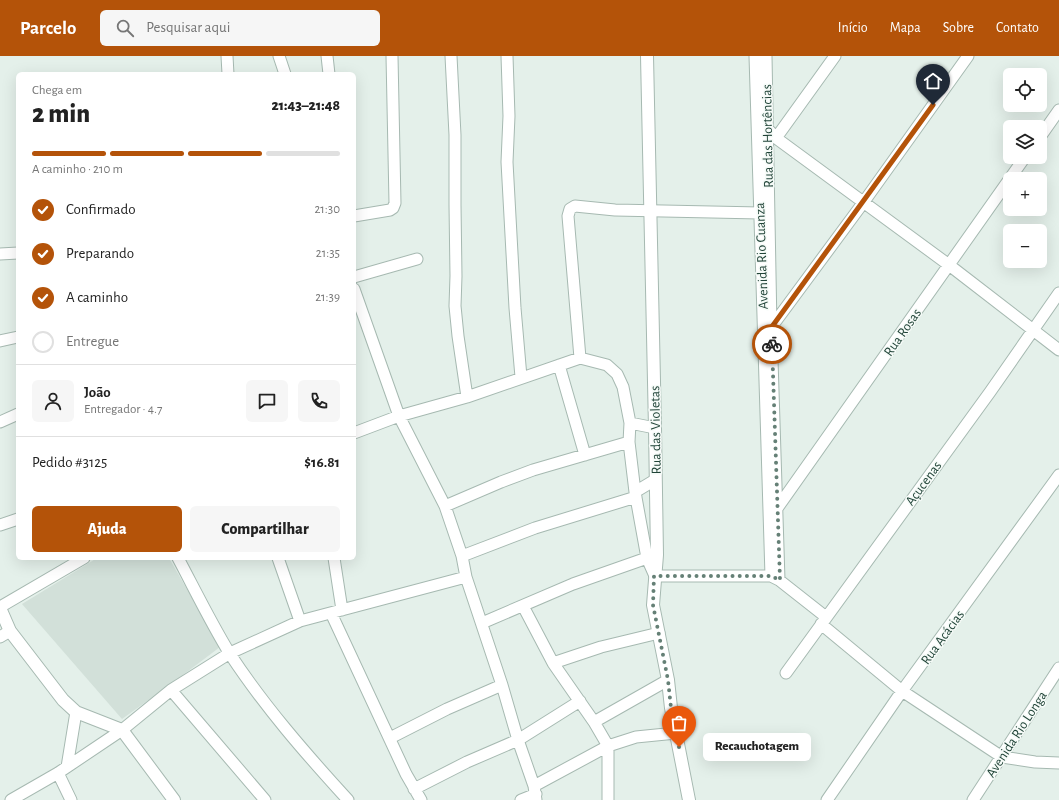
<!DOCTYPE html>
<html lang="pt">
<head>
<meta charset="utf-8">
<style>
  body { margin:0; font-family:"Alegreya Sans",sans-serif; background:#f6f6f6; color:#222; height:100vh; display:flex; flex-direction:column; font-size:15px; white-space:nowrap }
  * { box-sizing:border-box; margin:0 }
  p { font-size:13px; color:#767676 }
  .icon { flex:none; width:22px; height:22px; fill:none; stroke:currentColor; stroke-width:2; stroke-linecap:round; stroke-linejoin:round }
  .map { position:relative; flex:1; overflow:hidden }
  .drawer { position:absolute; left:16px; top:16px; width:340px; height:488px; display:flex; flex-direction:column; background:#fff; border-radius:6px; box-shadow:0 4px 16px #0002 }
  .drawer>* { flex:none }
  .controls { position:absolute; left:1003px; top:12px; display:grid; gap:8px }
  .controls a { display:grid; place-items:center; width:44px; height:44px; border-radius:6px; background:#fff; box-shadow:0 4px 16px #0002; font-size:20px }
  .pin { position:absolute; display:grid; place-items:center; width:34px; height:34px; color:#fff; margin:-41px -17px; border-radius:50% 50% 50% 0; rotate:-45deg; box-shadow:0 0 4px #0007 }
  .pin .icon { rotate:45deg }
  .courier { position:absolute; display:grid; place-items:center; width:40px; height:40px; margin:-20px; border:3px solid #b45309; border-radius:50%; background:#fff; color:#222; box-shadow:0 1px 5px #0007 }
  .bubble { position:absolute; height:28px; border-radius:6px; background:#fff; box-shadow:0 4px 16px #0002; font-size:13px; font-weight:800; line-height:28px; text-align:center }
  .head em { font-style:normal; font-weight:800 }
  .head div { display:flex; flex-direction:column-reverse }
  .head { display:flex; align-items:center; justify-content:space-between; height:68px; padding:0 16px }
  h1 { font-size:26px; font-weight:800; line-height:30px }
  .bar { display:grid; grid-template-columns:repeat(4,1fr); gap:6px 4px; align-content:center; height:48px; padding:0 16px }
  .bar i { height:5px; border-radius:3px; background:#e0e0e0 }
  .bar .selected { background:#b45309 }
  .bar p { grid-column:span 4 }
  .line { display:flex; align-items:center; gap:10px; padding:0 16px; border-top:1px solid #e0e0e0 }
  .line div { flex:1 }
  .round { display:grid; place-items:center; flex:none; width:42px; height:42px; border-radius:6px; background:#f6f6f6 }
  ol { padding:0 16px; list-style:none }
  li { display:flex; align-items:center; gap:12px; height:44px }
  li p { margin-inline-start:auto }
  li .icon { padding:4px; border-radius:50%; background:#b45309; color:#fff; stroke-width:4 }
  li:last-child { color:#767676 }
  li i { width:22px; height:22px; border:2px solid #e0e0e0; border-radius:50% }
  .primary-button { display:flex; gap:8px; margin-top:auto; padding:8px 16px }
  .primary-button a { flex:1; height:46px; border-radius:6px; background:#b45309; color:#fff; font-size:16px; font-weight:800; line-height:46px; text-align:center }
  .primary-button a+a { background:#f6f6f6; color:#222 }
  header { display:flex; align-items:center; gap:24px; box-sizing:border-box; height:56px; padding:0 20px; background:#b45309; color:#fff }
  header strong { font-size:19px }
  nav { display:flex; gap:22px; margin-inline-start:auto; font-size:14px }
  .search { width:280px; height:36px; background:#f6f6f6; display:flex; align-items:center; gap:10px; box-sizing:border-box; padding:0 14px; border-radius:6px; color:#767676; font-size:15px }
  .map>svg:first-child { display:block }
  .built { fill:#d2e0d9 }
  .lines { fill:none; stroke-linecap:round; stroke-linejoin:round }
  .minor-casing { stroke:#a6b9b1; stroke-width:13 }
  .tertiary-casing { stroke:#a6b9b1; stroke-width:14 }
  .minor { stroke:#fff; stroke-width:11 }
  .tertiary { stroke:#fff; stroke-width:12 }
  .done { stroke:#658076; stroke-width:4; stroke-dasharray:0 7.2 }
  .route { stroke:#b45309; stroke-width:5 }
  .labels { text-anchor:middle; stroke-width:3; stroke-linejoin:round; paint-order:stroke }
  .street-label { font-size:14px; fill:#214438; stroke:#f6fbf8 }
</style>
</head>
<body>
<header>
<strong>Parcelo</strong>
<div class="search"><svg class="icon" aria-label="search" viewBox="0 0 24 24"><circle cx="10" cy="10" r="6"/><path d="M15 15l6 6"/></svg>Pesquisar aqui</div>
<nav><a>Início</a><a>Mapa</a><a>Sobre</a><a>Contato</a></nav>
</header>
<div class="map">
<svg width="1059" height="744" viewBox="0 0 1059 744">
  <rect width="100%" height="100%" fill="#e4f0ea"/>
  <!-- built -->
  <path class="built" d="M97,502H169L220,591L175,625L122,663L22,548Z"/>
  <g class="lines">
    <!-- minor casing -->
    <g class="minor-casing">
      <path id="minor" d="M227,0L228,18
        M279,0L285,18
        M327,0L329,18
        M451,0L455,79V149L456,220L455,250L458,280L467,341
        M507,0L509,60L507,106L515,252L521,321
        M755,0L771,520
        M765,70L776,82L949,209L1059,294
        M1040,81L1059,54
        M776,82L835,0
        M354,160L390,154L393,152L395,147L392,0
        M0,198L18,197
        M354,221L417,203
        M354,233L399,360L445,450L462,500L466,521L502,629L518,684L534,730L536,744
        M770,273L863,147L968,0
        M0,285L18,281
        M580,302L568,160L570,153L575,150L615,154L760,157
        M559,309L585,399
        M0,366L18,358
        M630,367L655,372
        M354,377L399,360L467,341L580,302L607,309L617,318L623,331L630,367L629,386L635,436L647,502L653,500
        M635,436L655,424
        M445,450L501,426L533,414L629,386
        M778,451L1025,101
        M0,469L18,463
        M462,500L535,472L636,441
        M178,502C195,534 211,567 230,598C264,650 306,698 348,744
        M278,502L300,565
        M334,502L342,554
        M779,524L826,561
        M523,550L553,607L594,666L608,690V744
        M0,551L84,502
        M331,557L406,718L421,744
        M482,567L573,528L647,502L655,520H771L779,524L771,272L766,0
        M821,568L902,635L1002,701L1035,706L1059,707
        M0,581L10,575
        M553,607L601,591L659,577
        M786,617L990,336L1059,237
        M171,634L265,744
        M594,666L668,624
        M390,682L447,653L502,629
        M67,711L76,656
        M58,717L71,744
        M534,730L608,690L636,681L676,677
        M414,733L467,706L518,684L580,645
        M11,744L58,717L122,674L171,634L230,597L300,565L466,521
        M521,744L536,738
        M827,744L902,635L1059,419
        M973,744L1059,612"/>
    </g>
    <!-- tertiary casing -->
    <g class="tertiary-casing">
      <path id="tertiary" d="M647,0L655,372L657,499L653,549L668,624L671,652L689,744
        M0,552L10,575L63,644L76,656L122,674L174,744"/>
    </g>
    <!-- minor -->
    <use href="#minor" class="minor"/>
    <!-- tertiary -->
    <use href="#tertiary" class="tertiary"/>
  </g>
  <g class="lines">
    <!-- done -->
    <path class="done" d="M679,691L671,652L668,624L653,549L654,520H771L780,524L772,288"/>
    <!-- route -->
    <path class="route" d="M772,288L771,272L933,49"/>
  </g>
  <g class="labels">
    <!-- street labels -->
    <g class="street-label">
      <text transform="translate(767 80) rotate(-91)" y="5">Rua das Hortências</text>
      <text transform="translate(761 200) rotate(-92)" y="5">Avenida Rio Cuanza</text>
      <text transform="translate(902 276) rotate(-55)" y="5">Rua Rosas</text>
      <text transform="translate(655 374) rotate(-91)" y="5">Rua das Violetas</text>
      <text transform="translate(923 427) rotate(-54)" y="5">Açucenas</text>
      <text transform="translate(942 581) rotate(-54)" y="5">Rua Acácias</text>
      <text transform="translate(1016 678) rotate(-57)" y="5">Avenida Rio Longa</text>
    </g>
  </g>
</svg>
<div class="controls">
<a><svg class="icon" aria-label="locate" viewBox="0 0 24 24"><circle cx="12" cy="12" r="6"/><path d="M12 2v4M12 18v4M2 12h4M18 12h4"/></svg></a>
<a><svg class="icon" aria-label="layers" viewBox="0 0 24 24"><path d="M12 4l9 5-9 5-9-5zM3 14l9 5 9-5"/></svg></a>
<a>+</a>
<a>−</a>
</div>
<div class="pin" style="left:679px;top:691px;background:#ea580c"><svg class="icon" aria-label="bag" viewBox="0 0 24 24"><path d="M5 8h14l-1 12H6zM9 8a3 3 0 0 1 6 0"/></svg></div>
<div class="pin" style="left:933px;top:49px;background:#1f2937"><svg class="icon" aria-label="home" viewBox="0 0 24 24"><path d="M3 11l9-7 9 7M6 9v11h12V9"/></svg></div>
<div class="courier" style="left:772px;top:288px"><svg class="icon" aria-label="bike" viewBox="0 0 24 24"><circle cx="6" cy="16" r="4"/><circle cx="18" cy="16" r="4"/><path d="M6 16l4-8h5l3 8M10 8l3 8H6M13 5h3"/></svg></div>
<div class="bubble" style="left:703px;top:677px;width:108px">Recauchotagem</div>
<section class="drawer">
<div class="head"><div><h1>2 min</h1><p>Chega em</p></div><em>21:43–21:48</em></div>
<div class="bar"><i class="selected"></i><i class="selected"></i><i class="selected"></i><i></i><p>A caminho · 210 m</p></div>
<ol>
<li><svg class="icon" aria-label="check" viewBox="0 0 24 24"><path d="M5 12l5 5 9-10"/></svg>Confirmado<p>21:30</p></li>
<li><svg class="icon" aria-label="check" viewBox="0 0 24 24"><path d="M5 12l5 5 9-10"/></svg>Preparando<p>21:35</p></li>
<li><svg class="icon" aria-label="check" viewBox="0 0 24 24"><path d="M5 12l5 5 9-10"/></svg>A caminho<p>21:39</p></li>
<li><i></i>Entregue</li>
</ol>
<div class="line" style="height:72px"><a class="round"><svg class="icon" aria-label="person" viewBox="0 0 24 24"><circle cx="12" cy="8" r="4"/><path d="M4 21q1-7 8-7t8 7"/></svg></a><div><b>João</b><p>Entregador · 4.7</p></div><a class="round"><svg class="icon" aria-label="chat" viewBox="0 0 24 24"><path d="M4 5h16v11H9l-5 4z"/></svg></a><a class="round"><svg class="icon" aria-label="phone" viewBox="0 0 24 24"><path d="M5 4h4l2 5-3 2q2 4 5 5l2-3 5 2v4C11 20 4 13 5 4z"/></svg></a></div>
<div class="line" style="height:52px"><div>Pedido #3125</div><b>$16.81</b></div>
<div class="primary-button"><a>Ajuda</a><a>Compartilhar</a></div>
</section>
</div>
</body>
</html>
